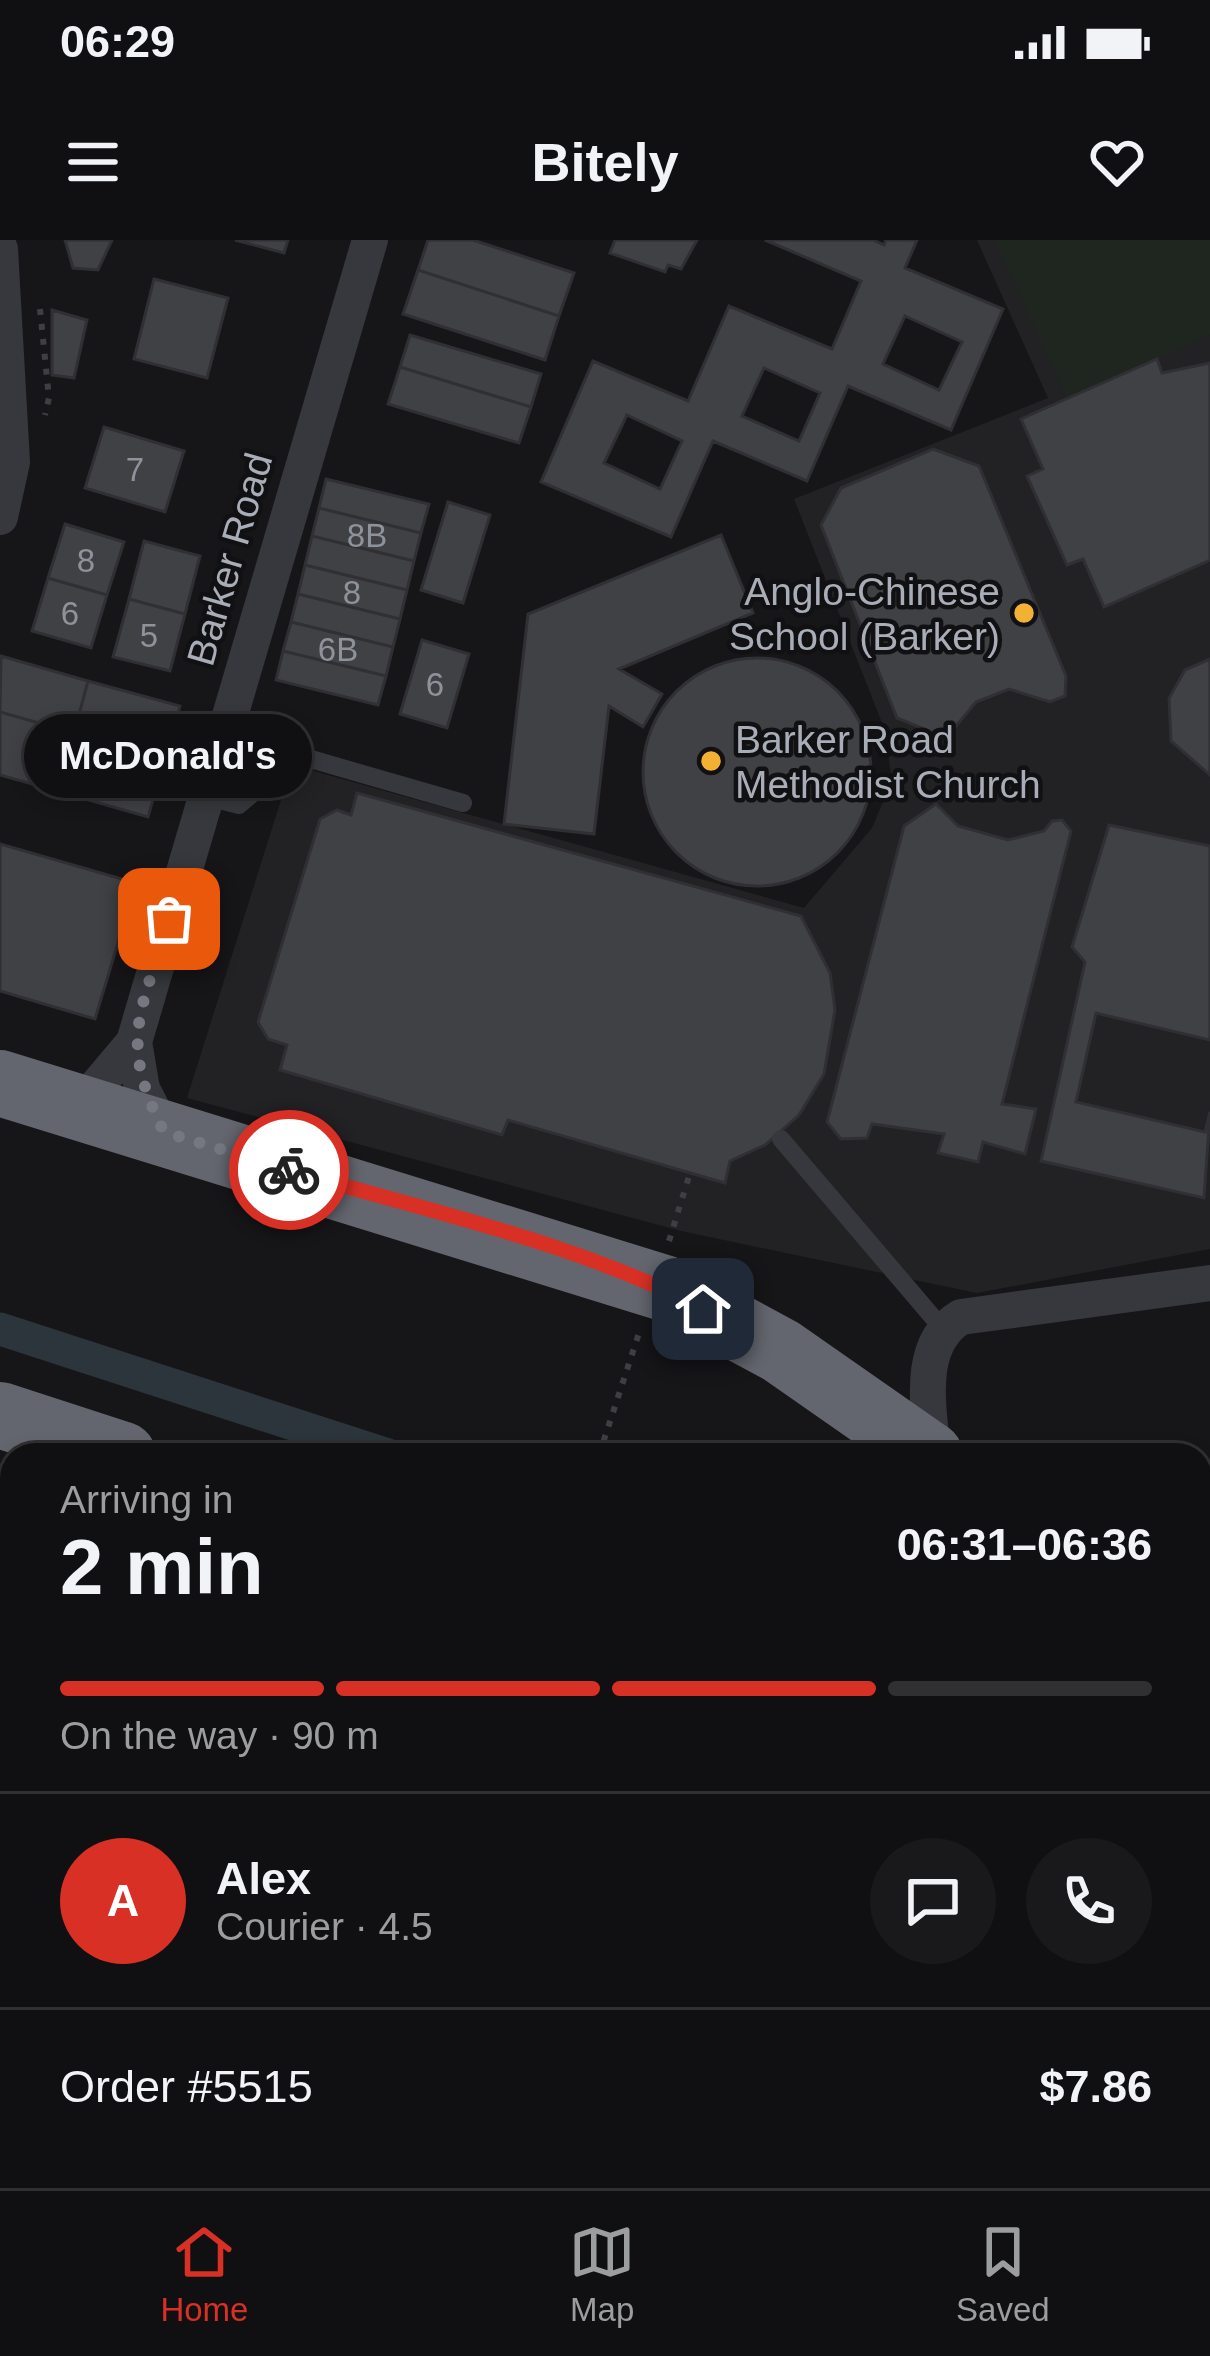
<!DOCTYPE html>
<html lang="en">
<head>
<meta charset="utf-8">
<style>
  body { margin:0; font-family:Helvetica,sans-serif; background:#19191b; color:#f1f3f6; height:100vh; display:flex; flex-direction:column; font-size:45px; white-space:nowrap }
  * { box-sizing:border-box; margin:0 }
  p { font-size:39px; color:#9c9d9f }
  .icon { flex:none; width:66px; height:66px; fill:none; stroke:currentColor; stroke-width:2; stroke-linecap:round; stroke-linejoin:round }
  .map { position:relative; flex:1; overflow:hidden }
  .sheet { position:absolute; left:0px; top:1203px; width:1212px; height:747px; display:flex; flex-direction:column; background:#101012; border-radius:36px 36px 0 0; box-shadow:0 6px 18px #0003,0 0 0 3px #303032 }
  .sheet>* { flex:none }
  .pin { position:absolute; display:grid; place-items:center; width:102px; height:102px; color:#fff; margin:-51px; border-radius:24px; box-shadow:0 6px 18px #0006 }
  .courier { position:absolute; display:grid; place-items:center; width:120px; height:120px; margin:-60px; border:9px solid #d93025; border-radius:50%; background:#fff; color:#222; box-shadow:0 3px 15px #0007 }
  .bubble { position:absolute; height:84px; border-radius:42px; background:#101012; box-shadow:0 6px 18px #0003,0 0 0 3px #303032; font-size:39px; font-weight:700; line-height:84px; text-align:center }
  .head em { font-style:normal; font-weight:700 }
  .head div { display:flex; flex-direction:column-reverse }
  .head { display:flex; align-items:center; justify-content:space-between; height:204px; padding:0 60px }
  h1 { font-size:78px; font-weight:700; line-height:90px }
  .bar { display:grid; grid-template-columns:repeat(4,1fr); gap:18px 12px; align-content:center; height:144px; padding:0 60px }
  .bar i { height:15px; border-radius:9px; background:#303032 }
  .bar .active { background:#d93025 }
  .bar p { grid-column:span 4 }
  .line { display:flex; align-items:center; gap:30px; padding:0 60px; border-top:3px solid #303032 }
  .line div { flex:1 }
  .round { display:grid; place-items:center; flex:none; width:126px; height:126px; border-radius:63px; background:#19191b }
  .status { display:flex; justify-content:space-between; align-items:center; height:84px; padding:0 60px; background:#101012; direction:ltr }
  .status svg { height:33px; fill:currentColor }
  header { display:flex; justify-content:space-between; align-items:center; height:156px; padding:0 60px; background:#101012; font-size:54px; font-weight:700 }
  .tab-bar { display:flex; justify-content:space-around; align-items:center; height:168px; border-top:3px solid #303032; background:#101012; font-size:33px; color:#9c9d9f }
  .tab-bar a { display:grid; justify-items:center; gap:6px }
  .tab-bar .active { color:#d93025 }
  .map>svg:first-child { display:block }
  .built { fill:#222225 }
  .green { fill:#1e261f }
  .water { fill:#2c353c }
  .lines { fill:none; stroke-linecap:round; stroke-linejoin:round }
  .canal { stroke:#2c353c; stroke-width:33 }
  .building { fill:#404145; stroke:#303034; stroke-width:3; fill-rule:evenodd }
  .path { stroke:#3d3f44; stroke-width:6; stroke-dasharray:6 9; stroke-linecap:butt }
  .lane { stroke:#37383d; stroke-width:18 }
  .street { stroke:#37383d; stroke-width:36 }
  .secondary { stroke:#45474d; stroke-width:51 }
  .highway { stroke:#63666e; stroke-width:66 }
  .done { stroke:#757880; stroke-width:12; stroke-dasharray:0 21.6 }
  .route { stroke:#d93025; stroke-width:15 }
  .poi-dot { fill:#f2b134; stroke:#111113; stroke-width:4.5 }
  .labels { text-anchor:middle; stroke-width:9; stroke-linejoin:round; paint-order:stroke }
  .number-label { font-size:33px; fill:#8e929b }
  .street-label { font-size:39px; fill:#a8adb8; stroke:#111113 }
  .poi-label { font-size:39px; fill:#a8adb8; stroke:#111113; text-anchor:end }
</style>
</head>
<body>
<div class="status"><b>06:29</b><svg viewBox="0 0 49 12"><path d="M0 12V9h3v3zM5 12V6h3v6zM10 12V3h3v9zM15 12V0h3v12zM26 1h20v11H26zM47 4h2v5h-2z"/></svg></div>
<header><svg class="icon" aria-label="menu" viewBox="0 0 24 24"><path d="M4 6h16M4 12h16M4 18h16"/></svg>Bitely<svg class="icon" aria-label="heart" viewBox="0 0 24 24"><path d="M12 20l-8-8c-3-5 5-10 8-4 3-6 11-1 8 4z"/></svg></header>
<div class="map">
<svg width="1210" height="1948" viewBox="0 0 1210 1948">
  <rect width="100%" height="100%" fill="#161618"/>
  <!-- built -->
  <path class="built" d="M977,0H1210V1009L977,1053L681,991L187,858L292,525L804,668L872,588L892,540L884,488L794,259L1048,158Z"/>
  <!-- green -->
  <path class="green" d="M995,0H1210V95L1067,159Z"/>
  <!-- water -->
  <path class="water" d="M0,1544L12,1556V1612L4,1619Z"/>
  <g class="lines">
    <!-- canal -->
    <path class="canal" d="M0,1089L388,1215
      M1200,1672L1210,1683"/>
  </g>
  <!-- building -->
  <path class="building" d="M65,0H112L98,30L73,28Z
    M235,0H288L284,13Z
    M428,0H473L574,33L559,76L418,30Z
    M615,0H697L681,29L668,25L665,32L610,13Z
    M765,0H873L884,5L886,0H917L905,28L1003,69L951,190L848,146L807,241L713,201L671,297L541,242L593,121L688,161L729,66L832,109L861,41ZM905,76L962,102L939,150L883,124ZM764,128L820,153L799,201L742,176ZM627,175L682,201L660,249L604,223Z
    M418,30L559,76L545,120L403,74Z
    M154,39L228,58L207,138L134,119Z
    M52,70L87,80L74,138L52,135Z
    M410,95L541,134L531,167L400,127Z
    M1157,119L1162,133L1210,123V320L1104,367L1083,319L1067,325L1027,236L1043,229L1021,179Z
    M400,127L531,167L519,203L388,164Z
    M104,187L184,211L165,272L85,248Z
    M933,209L979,226L1066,436L1065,456L1050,462L1009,449L976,462L946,498L897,478L821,285L841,248Z
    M326,239L429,264L421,293L319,268Z
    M448,262L490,275L463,363L421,350Z
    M319,268L421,293L414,321L312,296Z
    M65,284L124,302L107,355L48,338Z
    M721,295L753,373L619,429L662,454L643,487L609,466L594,594L504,584L528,374Z
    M312,296L414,321L407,350L305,325Z
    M144,301L200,316L185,374L129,359Z
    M305,325L407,350L400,379L298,354Z
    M48,338L107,355L91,408L32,391Z
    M298,354L400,379L393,407L291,382Z
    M129,359L185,374L170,431L113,417Z
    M291,382L393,407L386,436L283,411Z
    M422,400L469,414L447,488L400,474Z
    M283,411L386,436L378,465L276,440Z
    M1,416L88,441L74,493L0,472Z
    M643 532a114 114 0 1 1 228 0a114 114 0 1 1-228 0Z
    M1210,419V535L1171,501L1169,458L1185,430Z
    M88,441L180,466L165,518L74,493Z
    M0,472L74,493L57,551L0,535Z
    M74,493L165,518L148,577L57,551Z
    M357,553L801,676L830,733L835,770L824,834L799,875L765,905L730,921L725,943L508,880L502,895L280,830L287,805L268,799L258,782L320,579L337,570L351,575Z
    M936,564L958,586L1008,600L1044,591L1052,581L1062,580L1071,591L1002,864L1036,869L1025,914L983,902L978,922L938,913L944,894L872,884L867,898L841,899L827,882L904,586Z
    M1109,585L1210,606V800L1096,773L1076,862L1205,892L1210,872L1204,958L1041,921L1085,722L1072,707Z
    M0,604L136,643L95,779L0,751Z
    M3,1448L12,1451V1534L0,1530Z
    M876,1938H926L916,1948H865Z
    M962,1938H972L982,1948H952Z
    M1039,1938H1163L1172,1948H1048Z"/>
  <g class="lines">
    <!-- path -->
    <path class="path" d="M40,69L49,158L45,175
      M669,1001L690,933
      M599,1215L641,1087
      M0,1237L12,1241
      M671,1938L679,1948
      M1168,1938L1178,1948
      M262,1948L274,1938
      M441,1948L454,1938"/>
    <!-- lane -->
    <path class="lane" d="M204,556L239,565L297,515L463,563
      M781,899L942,1088
      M1028,1938L1037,1948"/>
    <!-- street -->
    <path class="street" d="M0,9L12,222L0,277
      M134,802L142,849L164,892
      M80,866L134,802L370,0
      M933,1215C929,1169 915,1104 961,1077L1210,1043
      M739,1938L747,1948"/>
    <!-- secondary -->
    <path class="secondary" d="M1200,1315L1210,1308
      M1200,1360L1210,1352
      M341,1948L355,1938"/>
    <!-- highway -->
    <path class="highway" d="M0,843L664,1048L781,1111L930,1215
      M0,1175L123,1215
      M1200,1493L1210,1505
      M1200,1793L1210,1804"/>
  </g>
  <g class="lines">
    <!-- done -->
    <path class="done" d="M169,679C142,772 117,799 164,892L289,930"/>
    <!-- route -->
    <path class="route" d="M289,930C422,970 580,1003 703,1069"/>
  </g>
  <!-- markers -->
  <g class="poi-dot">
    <circle cx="1024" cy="373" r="12"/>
    <circle cx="711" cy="521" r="12"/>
  </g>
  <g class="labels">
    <!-- number labels -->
    <g class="number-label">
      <text x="135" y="241">7</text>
      <text x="367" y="307">8B</text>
      <text x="86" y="332">8</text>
      <text x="352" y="364">8</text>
      <text x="70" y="385">6</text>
      <text x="149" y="407">5</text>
      <text x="338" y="421">6B</text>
      <text x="435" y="456">6</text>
    </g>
    <!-- street labels -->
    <g class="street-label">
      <text transform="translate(229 319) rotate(-74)" y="14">Barker Road</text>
    </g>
    <!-- poi labels -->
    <g class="poi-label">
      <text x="1000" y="365">Anglo-Chinese<tspan x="1000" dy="45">School (Barker)</tspan></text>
      <text x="735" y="513" text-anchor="start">Barker Road<tspan x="735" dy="45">Methodist Church</tspan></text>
    </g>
  </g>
</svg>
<div class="pin" style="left:169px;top:679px;background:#ea580c"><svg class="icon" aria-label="bag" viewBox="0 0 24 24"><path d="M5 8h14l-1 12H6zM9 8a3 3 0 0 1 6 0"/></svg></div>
<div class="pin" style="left:703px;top:1069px;background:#1f2937"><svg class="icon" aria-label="home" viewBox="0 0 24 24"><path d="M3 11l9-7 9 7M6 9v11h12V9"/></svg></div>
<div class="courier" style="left:289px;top:930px"><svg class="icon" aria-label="bike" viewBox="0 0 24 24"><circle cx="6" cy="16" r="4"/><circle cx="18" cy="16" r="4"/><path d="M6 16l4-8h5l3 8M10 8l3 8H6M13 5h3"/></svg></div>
<div class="bubble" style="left:24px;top:474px;width:288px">McDonald's</div>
<section class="sheet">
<div class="head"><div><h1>2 min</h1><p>Arriving in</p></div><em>06:31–06:36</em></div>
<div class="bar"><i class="active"></i><i class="active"></i><i class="active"></i><i></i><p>On the way · 90 m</p></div>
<div class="line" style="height:216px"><b class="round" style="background:#d93025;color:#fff">A</b><div><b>Alex</b><p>Courier · 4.5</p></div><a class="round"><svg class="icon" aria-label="chat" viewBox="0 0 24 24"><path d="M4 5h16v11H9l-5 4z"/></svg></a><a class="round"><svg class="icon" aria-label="phone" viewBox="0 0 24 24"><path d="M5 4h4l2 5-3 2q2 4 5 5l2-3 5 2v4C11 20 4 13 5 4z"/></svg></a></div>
<div class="line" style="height:156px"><div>Order #5515</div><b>$7.86</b></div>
</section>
</div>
<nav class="tab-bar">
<a class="active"><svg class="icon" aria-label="home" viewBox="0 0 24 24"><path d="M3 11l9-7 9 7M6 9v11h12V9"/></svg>Home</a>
<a><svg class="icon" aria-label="map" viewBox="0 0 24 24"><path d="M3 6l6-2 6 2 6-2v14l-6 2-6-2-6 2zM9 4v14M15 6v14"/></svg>Map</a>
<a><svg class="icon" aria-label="saved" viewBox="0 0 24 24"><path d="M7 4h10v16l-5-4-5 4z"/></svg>Saved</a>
</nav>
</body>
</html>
